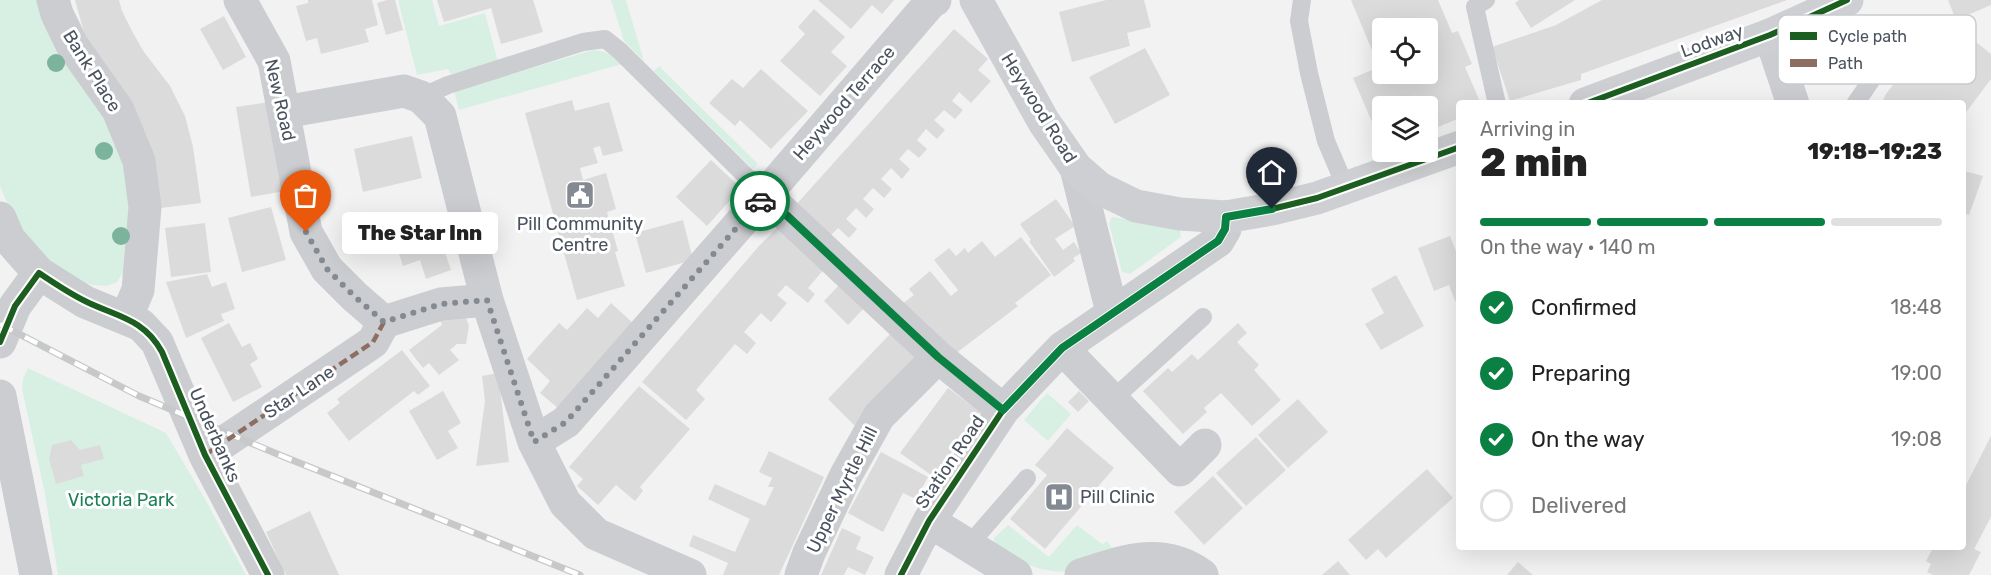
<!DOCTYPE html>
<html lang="en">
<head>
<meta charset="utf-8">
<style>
  body { margin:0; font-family:Rubik,sans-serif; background:#f2f2f2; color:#222; height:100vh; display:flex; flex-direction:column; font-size:22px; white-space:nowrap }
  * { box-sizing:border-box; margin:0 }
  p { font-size:20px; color:#767676 }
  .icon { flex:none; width:33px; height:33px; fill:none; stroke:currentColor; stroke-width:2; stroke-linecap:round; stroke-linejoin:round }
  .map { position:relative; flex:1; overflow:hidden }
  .sheet { position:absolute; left:1456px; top:100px; width:510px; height:450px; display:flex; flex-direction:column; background:#fff; border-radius:6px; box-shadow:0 6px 24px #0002 }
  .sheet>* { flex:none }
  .fabs { position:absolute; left:1372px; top:18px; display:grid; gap:12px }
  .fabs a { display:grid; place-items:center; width:66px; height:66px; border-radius:6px; background:#fff; box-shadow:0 6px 24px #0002; font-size:30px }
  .pin { position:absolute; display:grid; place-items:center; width:51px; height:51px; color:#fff; margin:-62px -26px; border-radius:50% 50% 50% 0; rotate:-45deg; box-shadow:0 0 6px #0007 }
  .pin .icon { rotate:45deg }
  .courier { position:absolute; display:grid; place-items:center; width:60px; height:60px; margin:-30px; border:4px solid #0b8043; border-radius:50%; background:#fff; color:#222; box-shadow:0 2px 8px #0007 }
  .bubble { position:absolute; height:42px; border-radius:6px; background:#fff; box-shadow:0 6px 24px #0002; font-size:20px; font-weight:800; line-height:42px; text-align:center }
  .overview em { font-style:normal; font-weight:800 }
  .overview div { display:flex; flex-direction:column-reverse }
  .overview { display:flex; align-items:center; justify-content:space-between; height:102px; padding:0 24px }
  h1 { font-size:39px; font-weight:800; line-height:45px }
  .bar { display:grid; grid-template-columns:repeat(4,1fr); gap:9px 6px; align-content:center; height:72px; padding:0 24px }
  .bar i { height:8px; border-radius:4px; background:#e0e0e0 }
  .bar .current { background:#0b8043 }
  .bar p { grid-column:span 4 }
  ol { padding:0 24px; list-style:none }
  li { display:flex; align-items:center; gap:18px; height:66px }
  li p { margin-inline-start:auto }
  li .icon { padding:6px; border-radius:50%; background:#0b8043; color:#fff; stroke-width:4 }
  li:last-child { color:#767676 }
  li i { width:33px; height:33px; border:3px solid #e0e0e0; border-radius:50% }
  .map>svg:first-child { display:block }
  .green { fill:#d8f0e4 }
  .building { fill:#dbdbdc; fill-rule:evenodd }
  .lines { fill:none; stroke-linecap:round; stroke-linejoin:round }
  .lane { stroke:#cbcdd0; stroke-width:18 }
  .street { stroke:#cbcdd0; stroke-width:33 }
  .secondary { stroke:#cdcfd2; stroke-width:33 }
  .rail-casing { stroke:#c6c8ca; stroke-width:7 }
  .rail { stroke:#fff; stroke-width:4.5; stroke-dasharray:14; stroke-linecap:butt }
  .quiet { stroke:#8d6e63; stroke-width:4.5; stroke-dasharray:9 4.5; stroke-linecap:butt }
  .cycleway-casing { stroke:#fff; stroke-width:10 }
  .cycleway { stroke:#1b5e20; stroke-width:6 }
  .tree { fill:#7cb39d }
  .done { stroke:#848a92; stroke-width:6; stroke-dasharray:0 10.8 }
  .route { stroke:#0b8043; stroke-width:8 }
  .labels { text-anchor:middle; stroke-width:6; stroke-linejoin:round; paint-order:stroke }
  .street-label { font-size:18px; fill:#49525e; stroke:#fff }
  .poi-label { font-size:18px; fill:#49525e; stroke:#fff }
  .park-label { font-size:18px; fill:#1b7f57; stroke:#fff }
  .key { fill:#fff; stroke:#c8cbcf; stroke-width:1.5 }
  .key-label { font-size:16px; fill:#49525e }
</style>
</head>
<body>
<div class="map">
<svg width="1991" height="575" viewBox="0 0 1991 575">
  <rect width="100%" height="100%" fill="#f2f2f2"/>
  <!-- green -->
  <path class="green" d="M0,0H44L122,141L131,227L124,271L117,282L107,286L92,285L72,279L47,264L29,241L8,205L0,186Z
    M398,0H432L439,26L485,13L498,62L451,74L448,69L417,75Z
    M611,0H626L644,61L624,41Z
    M593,50C606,51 613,55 622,64L459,110L454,91Z
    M659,66L758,164L753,169L654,71Z
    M1112,217L1180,228L1181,237L1130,274L1122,272L1109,224Z
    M28,368L166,433L205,499L246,575H58L45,494L22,389L23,379Z
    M1047,393L1071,414L1048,441L1024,420Z
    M1008,525L1049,557L1077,525L1102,544L1107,541L1115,552C1101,558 1086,567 1072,571C1044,575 1015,560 993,547L994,538Z"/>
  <!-- building -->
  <path class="building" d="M75,0H119L122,11L133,33L144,52L170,86L185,116L193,147L201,203L161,208L85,36Z
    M308,0H372L378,25L365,29L369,42L321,54L317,38L306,41L296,6L308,3Z
    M387,0H395L403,30L386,35L377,3Z
    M437,0H533L543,32L501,44L491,8L444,22Z
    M818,0H894L882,14L872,5L851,29Z
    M1106,0H1144L1151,27L1127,33L1130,46L1072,62L1059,12Z
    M1351,0H1438L1452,33L1458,31L1472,64L1465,67L1481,104H1460V118L1428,131V106H1383V117L1372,122L1353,78L1379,67ZM1383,28H1428V74H1383Z
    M1519,0H1575L1531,28L1515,3Z
    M1602,0H1787L1581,74V80L1510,101L1492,47L1556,25Z
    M1948,0H1991V5L1956,20Z
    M814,9L845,37L831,52L847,66L820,96L780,61L805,34L798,27Z
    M224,16L246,57L223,70L200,29Z
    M1945,17L1991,54V79L1964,115V104H1881L1886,94Z
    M954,29L988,59L978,70L991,81L971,103L959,92L952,101L963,110L955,119L944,110L934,120L945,130L937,139L926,129L917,140L927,149L919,158L908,149L899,159L910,169L902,179L891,168L881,179L892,189L884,198L873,188L863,199L874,209L866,218L856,208L846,219L857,229L849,238L838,228L828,238L794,207Z
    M1145,48L1170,95L1115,124L1089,77Z
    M761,69L808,111L771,149L740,120L735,126L709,103L732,79L743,88Z
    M572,100L575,111L609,102L623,151L603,156L600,146L593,148L598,163L580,168L583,180L606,173L616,209L607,212L618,251L615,252L625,286L577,300L525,113Z
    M270,102L285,191L251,197L236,107Z
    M412,136L422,178L363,192L354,149Z
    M711,160L741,188L707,226L676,197Z
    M1964,171L1983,176L1969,215L1964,213Z
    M1056,199L1075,226L1055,239L1063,250L1074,242L1081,253L1073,258L1075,261L1054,277L1029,241L1031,240L1020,224Z
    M271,207L286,260L242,272L228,218Z
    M432,215L451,270L426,279L420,260L403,266L391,229Z
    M683,220L693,260L646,273L635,233Z
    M205,223L211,272L171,277L165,228Z
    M782,223L826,267L808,288L815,294L808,303L786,285L777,295L787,303L771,322L761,313L744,332L756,343L747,354L735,344L696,390L705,399L686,420L642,382L759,246Z
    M1450,236L1460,261V299L1455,301L1449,285L1434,291L1418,248Z
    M1021,237L1051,275L1015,303L1018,306L955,354L902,304L914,295L909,289L930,271L951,296L958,290L934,260L949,248L956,256L965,248L968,253L982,241L995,257Z
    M207,274L212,287L226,282L235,309L221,314L224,321L186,338L166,282Z
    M1396,275L1424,326L1381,350L1365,324L1384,313L1371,289Z
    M842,282L867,305L848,325L824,301Z
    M611,303L635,325L558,408L540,393L550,381L527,359L559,323L567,330L587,308L598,318Z
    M437,310L464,312L469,326L466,344H457L450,350L459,360L439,375L429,363L423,368L409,350L442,325Z
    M229,323L242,347L250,343L258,359L250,364L262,387L233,402L201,338Z
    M1238,323L1247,333L1237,342L1259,365L1254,370L1281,400L1252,426L1221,393L1204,408L1207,412L1183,434L1143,391L1168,368L1172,372L1192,354L1198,360Z
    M891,333L919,360L855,426L828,399Z
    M402,350L430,386L418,395L414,391L349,441L327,413L340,403L337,399Z
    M498,373L509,462L476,466L485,401L482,376Z
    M639,386L690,429L640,487L643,491L635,501L616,485L598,505L577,486L583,479L569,467Z
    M948,388L980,412L934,477L900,453Z
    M443,391L461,423L448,431L458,448L437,460L409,411Z
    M1079,391L1089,401L1078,412L1068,402Z
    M1298,399L1328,432L1288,468L1258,435Z
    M1067,428L1114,468L1045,549L1010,519L1047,475L1035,465Z
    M1991,436V517L1974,549L1981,552L1969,575H1933L1927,572L1931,564L1926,561L1933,548H1964V489Z
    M1256,437L1286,470L1246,506L1216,473Z
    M71,440L80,450L100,445L104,459L81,465L84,476L56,484L49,459L52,445Z
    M769,451L824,477L779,575H723L728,563L689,546L693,535L735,552L750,519L708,499L715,484L765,506L774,487H768L772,478L759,472Z
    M881,452L928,477L916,499L903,493L883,532L848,513Z
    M1427,469L1453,498L1386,558L1378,549L1366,560L1348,540Z
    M1213,476L1243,508L1204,545L1174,512Z
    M310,511L339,575H286L266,532Z
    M842,528L861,537L856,549L874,557L865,575L848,567L844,575H821Z
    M1338,561L1350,575H1322Z
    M1518,562L1533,575H1507Z"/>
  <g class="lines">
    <!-- lane -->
    <path class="lane" d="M1302,0L1299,21L1309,73L1326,141L1346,188
      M1486,0L1475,7L1497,104
      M421,97L448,85L583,42L605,39L620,51L765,195
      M1855,104L1897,43
      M1112,400L1203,317
      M968,546L1027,478"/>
    <!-- street -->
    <path class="street" d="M53,0L57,14L72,45L118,110L139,161L145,207L138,290L126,318
      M240,0L274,61L306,232L327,269L354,296L384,322L441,304L487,300
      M1770,35L1793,104
      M284,112L404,91L421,97L440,116L487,300L534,442L565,503L596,534L690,575
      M1076,168L1112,312
      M765,195L938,357L1003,410
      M0,218L9,239L39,273L85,302L141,325L157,342L205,455L268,575
      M0,342L15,306L39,273
      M1062,348L1180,470L1205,445
      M0,396L36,575
      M534,442L566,422L765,195L931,2L935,0
      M205,455L373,342L384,322
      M929,521L1016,575
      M801,575L809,553L846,475L879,416L938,357
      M901,575L929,521L1003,410L1062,348L1218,241L1225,229L1226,217
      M1081,575C1123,561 1163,546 1202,575"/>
    <!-- secondary -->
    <path class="secondary" d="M976,0L1044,122L1076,168L1099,188L1136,206L1180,214L1226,217L1272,209L1317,198L1460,147
      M1585,104L1770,35L1847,0"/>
    <!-- rail casing -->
    <g class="rail-casing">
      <path id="rail" d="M0,324L139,396L282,456L580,575"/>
    </g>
    <!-- rail -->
    <use href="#rail" class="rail"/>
    <!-- quiet -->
    <path class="quiet" d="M205,455L373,342L384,322"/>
    <!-- cycleway casing -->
    <g class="cycleway-casing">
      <path id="cycleway" d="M1585,104L1770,35L1847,0
        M0,342L15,306L39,273C54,283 70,294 87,302C118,317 144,319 162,352L205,455L268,575
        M901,575L929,521L1003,410L1062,348L1218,241L1225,229L1226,217L1272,209L1317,198L1460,147"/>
    </g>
    <!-- cycleway -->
    <use href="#cycleway" class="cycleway"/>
  </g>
  <!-- trees -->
  <g class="tree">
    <circle cx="56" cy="63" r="9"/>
    <circle cx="104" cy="151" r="9"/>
    <circle cx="121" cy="236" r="9"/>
  </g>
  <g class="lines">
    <!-- done -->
    <path class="done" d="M306,232L327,269L354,296L384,322L441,304L487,300L534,442L566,422L760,201"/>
    <!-- route -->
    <path class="route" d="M760,201L765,195L938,357L1003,410L1062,348L1218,241L1225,229L1226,217L1272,209"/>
  </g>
  <!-- icons -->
  <defs>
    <g id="civic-square" transform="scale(1.5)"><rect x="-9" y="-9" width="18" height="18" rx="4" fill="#848a92" stroke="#fff"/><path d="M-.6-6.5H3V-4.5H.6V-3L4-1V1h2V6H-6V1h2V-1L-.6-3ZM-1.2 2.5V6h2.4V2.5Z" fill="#fff"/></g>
    <g id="hospital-square" transform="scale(1.5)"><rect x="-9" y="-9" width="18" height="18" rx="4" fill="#848a92" stroke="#fff"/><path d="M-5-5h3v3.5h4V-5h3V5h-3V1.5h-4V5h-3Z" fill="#fff"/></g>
  </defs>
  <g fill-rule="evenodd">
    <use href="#civic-square" x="580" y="195"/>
    <use href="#hospital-square" x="1059" y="497"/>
  </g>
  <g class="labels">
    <!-- street labels -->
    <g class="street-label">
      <text transform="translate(1712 41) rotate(-20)" y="6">Lodway</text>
      <text transform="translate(92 71) rotate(58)" y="6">Bank Place</text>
      <text transform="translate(280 100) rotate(77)" y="6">New Road</text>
      <text transform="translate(844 103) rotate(-49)" y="6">Heywood Terrace</text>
      <text transform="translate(1039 108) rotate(58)" y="6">Heywood Road</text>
      <text transform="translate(299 392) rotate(-34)" y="6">Star Lane</text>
      <text transform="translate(215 435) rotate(66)" y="6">Underbanks</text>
      <text transform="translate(950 462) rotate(-56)" y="6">Station Road</text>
      <text transform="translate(842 490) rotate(-64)" y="6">Upper Myrtle Hill</text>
    </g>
    <!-- poi labels -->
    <g class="poi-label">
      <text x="580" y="230">Pill Community<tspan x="580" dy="21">Centre</tspan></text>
      <text x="1080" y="503" text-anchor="start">Pill Clinic</text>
    </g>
    <!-- park labels -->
    <g class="park-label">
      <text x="121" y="506">Victoria Park</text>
    </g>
  </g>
  <!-- legend -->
  <rect x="1778" y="15" width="198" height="69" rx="9" class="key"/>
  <rect x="1790" y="32" width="27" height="8" fill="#1b5e20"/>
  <rect x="1790" y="59" width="27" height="8" fill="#8d6e63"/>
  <g class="key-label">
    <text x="1828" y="42">Cycle path</text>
    <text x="1828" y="69">Path</text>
  </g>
</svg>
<div class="fabs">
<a><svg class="icon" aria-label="locate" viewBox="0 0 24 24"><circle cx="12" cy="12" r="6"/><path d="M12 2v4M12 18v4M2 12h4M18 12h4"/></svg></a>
<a><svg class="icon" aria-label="layers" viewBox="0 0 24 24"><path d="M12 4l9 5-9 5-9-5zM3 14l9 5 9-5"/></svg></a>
</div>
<div class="pin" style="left:306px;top:232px;background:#ea580c"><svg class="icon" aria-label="bag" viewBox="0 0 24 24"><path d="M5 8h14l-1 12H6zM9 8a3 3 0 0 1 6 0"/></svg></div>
<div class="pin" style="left:1272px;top:209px;background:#1f2937"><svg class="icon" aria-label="home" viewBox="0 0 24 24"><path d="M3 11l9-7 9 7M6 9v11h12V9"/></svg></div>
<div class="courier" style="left:760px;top:201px"><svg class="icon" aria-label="car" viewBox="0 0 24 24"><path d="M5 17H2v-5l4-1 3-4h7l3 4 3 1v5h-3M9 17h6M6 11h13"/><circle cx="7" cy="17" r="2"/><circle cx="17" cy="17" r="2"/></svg></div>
<div class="bubble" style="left:342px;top:212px;width:156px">The Star Inn</div>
<section class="sheet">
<div class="overview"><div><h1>2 min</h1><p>Arriving in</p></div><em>19:18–19:23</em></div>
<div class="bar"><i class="current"></i><i class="current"></i><i class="current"></i><i></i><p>On the way · 140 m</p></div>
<ol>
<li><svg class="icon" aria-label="check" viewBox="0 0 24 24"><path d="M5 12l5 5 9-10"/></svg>Confirmed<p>18:48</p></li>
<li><svg class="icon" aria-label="check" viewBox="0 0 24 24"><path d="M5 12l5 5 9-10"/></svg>Preparing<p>19:00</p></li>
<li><svg class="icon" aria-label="check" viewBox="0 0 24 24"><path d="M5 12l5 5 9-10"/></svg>On the way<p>19:08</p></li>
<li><i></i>Delivered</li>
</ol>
</section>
</div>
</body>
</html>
